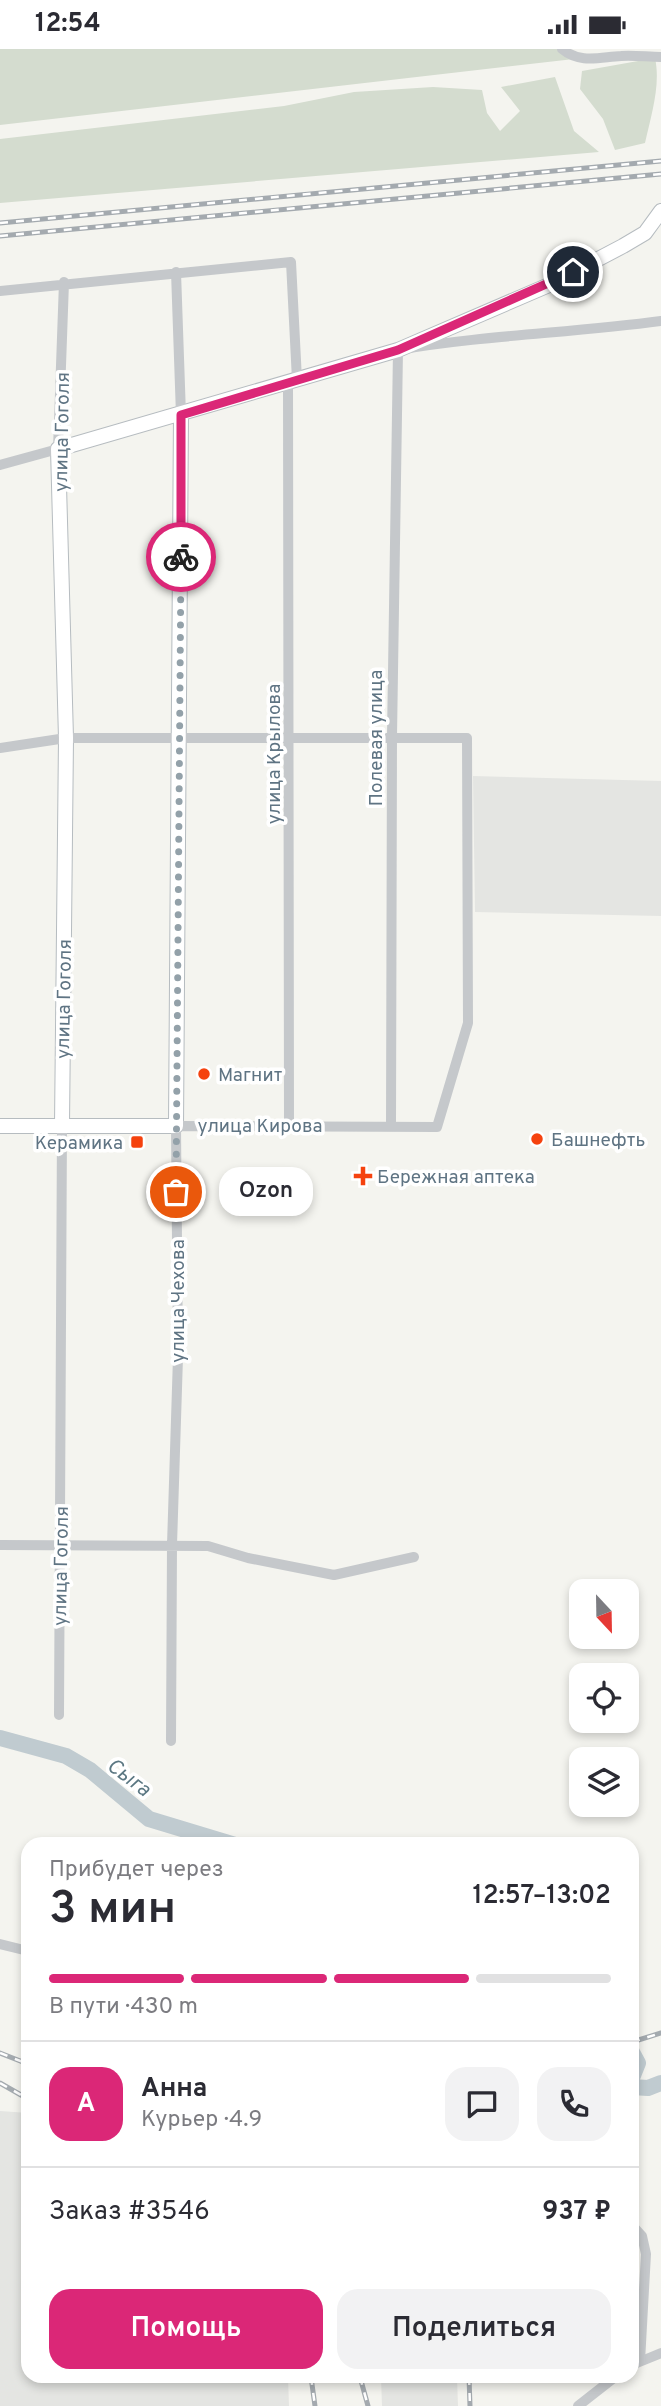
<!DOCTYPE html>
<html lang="ru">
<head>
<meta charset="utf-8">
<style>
  body { margin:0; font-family:Overpass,sans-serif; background:#f2f2f3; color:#2b2b33; height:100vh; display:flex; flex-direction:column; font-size:26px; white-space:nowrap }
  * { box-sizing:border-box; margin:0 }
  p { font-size:23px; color:#7c7c81 }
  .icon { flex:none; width:38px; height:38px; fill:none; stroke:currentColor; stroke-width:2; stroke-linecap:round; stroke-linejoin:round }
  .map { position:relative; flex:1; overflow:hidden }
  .details { position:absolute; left:21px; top:1788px; width:618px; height:546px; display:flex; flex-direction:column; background:#fff; border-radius:21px; box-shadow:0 4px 10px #0003 }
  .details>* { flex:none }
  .needle { width:46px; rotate:158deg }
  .tools { position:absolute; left:569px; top:1530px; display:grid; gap:14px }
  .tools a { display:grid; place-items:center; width:70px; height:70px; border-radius:14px; background:#fff; box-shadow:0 4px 10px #0003; font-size:35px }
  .pin { position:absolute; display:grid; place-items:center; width:60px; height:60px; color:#fff; margin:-30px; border:4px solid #fff; border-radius:50%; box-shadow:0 2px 7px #0007 }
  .courier { position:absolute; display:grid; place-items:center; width:70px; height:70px; margin:-35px; border:5px solid #db2777; border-radius:50%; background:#fff; color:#222; box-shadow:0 2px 9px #0007 }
  .bubble { position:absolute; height:49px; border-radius:21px; background:#fff; box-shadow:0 4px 10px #0003; font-size:23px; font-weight:600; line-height:49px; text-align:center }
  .headline em { font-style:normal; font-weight:600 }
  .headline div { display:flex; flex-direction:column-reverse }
  .headline { display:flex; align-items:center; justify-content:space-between; height:119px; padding:0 28px }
  h1 { font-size:46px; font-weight:600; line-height:52px }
  .bar { display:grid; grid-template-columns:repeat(4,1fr); gap:10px 7px; align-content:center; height:84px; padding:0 28px }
  .bar i { height:9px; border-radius:5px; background:#e1e1e2 }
  .bar .active { background:#db2777 }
  .bar p { grid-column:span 4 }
  .line { display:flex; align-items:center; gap:18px; padding:0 28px; border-top:2px solid #e1e1e2 }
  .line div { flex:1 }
  .round { display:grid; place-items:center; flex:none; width:74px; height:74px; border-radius:21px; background:#f2f2f3 }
  .button { display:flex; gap:14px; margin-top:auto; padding:14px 28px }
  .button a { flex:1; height:80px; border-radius:21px; background:#db2777; color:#fff; font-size:28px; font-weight:600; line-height:80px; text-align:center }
  .button a+a { background:#f2f2f3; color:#2b2b33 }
  .status { display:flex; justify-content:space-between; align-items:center; height:49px; padding:0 35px; background:#fff; direction:ltr }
  .status svg { height:19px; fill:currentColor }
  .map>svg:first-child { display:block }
  .built { fill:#e4e5e2 }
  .green { fill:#d4dccf }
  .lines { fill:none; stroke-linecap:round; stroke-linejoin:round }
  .river { stroke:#c0cbd0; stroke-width:16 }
  .secondary-casing { stroke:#b6bcc0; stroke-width:16 }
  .street { stroke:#c5c8cb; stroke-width:10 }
  .secondary { stroke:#fff; stroke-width:14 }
  .rail-casing { stroke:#a4aaaf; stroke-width:5 }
  .rail { stroke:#fff; stroke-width:2.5; stroke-dasharray:8; stroke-linecap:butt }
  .done { stroke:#93a1a9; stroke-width:7; stroke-dasharray:0 12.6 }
  .route { stroke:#db2777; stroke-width:9 }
  .poi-dot { fill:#f5420e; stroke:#fff; stroke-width:2.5 }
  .labels { text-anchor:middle; stroke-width:7; stroke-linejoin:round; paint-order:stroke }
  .street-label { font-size:19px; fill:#5f7483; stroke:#fff }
  .poi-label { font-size:19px; fill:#5f7483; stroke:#fff; text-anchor:start }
  .water-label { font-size:21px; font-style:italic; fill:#5b7782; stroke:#fff }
</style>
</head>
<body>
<div class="status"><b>12:54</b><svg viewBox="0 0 49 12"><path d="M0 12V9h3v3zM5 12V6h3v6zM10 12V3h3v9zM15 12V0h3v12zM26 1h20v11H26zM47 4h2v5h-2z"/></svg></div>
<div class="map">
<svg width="661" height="2357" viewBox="0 0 661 2357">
  <rect width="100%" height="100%" fill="#f4f4ef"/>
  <!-- built -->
  <path class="built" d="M473,727L661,732V867L475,863Z
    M0,2062L28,2064V2328H288L289,2357H0Z
    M381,2328H457L458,2357H382Z"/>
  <!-- green -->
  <path class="green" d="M0,0H567L574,10L0,76Z
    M655,9C661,36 651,67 645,94L615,101L603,70L580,40L582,22Z
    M555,28L574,82L599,103L0,154V90L284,57L354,43L433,38L482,41L487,64L500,82L520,62L501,38Z"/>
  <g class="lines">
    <!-- river -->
    <path class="river" d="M0,1689L66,1707L90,1721L149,1770L235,1796
      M632,2003L638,2014L632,2029
      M632,2038L648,2039L661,2034"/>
    <!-- secondary casing -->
    <g class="secondary-casing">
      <path id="secondary" d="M62,1076L66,689L58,400L398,301L549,236L623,197L645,184L661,162
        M0,1077H176L181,366"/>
    </g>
    <!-- street -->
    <path class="street" d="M562,0C580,15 600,8 621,7C634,6 648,8 661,8
      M176,223L181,366
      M0,242L291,213L297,331
      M288,333L289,1076
      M0,416L58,400L64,233
      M0,699L66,689H467L468,974L437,1078L176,1077L178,1308L172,1496L171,1692
      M391,1077L392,687L398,301C485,286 573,284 661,272
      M0,1496L208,1497L248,1509L334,1526L414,1508
      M59,1666L62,1076
      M0,1895L28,1902
      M632,2176L642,2187L646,2205L640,2312
      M632,2316L661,2304
      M578,2357L615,2328"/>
    <!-- secondary -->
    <use href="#secondary" class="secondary"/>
    <!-- rail casing -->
    <g class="rail-casing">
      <path id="rail" d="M0,174L661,112
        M0,187L661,125
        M632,1993L661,1984
        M0,2004L28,2015
        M0,2034L28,2050
        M311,2328L315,2357
        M360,2328L368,2357
        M469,2328L470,2357"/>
    </g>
    <!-- rail -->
    <use href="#rail" class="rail"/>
  </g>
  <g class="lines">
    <!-- done -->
    <path class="done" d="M176,1143L181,508"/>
    <!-- route -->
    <path class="route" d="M181,508V366L398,301L573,223"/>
  </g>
  <!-- markers -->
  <g class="poi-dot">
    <circle cx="204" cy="1025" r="7"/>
    <circle cx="537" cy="1090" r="7"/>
    <rect x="130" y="1086" width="14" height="14" rx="3.5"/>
    <path d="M359.5 1116.5h7v7h7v7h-7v7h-7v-7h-7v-7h7z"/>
  </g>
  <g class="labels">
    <!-- street labels -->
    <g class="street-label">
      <text transform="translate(61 383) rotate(-89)" y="7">улица Гоголя</text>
      <text transform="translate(375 689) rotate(-90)" y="7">Полевая улица</text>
      <text transform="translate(273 705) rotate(-90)" y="7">улица Крылова</text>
      <text transform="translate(63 950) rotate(-89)" y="7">улица Гоголя</text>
      <text x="260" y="1083">улица Кирова</text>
      <text transform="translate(177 1252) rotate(-90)" y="7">улица Чехова</text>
      <text transform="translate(60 1517) rotate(-89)" y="7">улица Гоголя</text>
    </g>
    <!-- poi labels -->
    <g class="poi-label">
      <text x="218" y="1032">Магнит</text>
      <text x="551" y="1097">Башнефть</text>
      <text x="123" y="1100" text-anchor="end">Керамика</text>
      <text x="377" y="1134">Бережная аптека</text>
    </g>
    <!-- water labels -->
    <g class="water-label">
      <text transform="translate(129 1728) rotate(37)" y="7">Сыга</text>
    </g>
  </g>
</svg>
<div class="tools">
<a><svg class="needle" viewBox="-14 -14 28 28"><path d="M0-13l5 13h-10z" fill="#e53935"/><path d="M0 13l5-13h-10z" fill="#7c7c81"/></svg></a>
<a><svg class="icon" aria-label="locate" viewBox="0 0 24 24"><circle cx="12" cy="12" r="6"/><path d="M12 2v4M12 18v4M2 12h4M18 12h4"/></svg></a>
<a><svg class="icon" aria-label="layers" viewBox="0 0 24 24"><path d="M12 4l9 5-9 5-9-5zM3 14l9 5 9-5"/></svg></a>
</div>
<div class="pin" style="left:176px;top:1143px;background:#ea580c"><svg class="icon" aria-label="bag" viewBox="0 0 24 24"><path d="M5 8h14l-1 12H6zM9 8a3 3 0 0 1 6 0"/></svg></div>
<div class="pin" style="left:573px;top:223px;background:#1f2937"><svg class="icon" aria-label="home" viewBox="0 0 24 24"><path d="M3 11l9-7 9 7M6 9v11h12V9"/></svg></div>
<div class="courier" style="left:181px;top:508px"><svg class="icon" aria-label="bike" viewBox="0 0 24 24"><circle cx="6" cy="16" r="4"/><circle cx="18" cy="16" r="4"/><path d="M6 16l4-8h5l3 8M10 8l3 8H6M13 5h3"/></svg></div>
<div class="bubble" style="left:219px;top:1118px;width:94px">Ozon</div>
<section class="details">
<div class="headline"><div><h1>3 мин</h1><p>Прибудет через</p></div><em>12:57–13:02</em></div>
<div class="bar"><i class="active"></i><i class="active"></i><i class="active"></i><i></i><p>В пути · 430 m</p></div>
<div class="line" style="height:126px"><b class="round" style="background:#db2777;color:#fff">А</b><div><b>Анна</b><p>Курьер · 4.9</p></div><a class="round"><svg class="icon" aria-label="chat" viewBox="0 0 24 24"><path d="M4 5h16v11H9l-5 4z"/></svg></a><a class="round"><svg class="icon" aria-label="phone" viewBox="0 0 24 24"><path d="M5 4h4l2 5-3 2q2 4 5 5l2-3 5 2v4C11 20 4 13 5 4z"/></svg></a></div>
<div class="line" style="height:91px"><div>Заказ #3546</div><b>937 ₽</b></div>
<div class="button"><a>Помощь</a><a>Поделиться</a></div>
</section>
</div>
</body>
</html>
